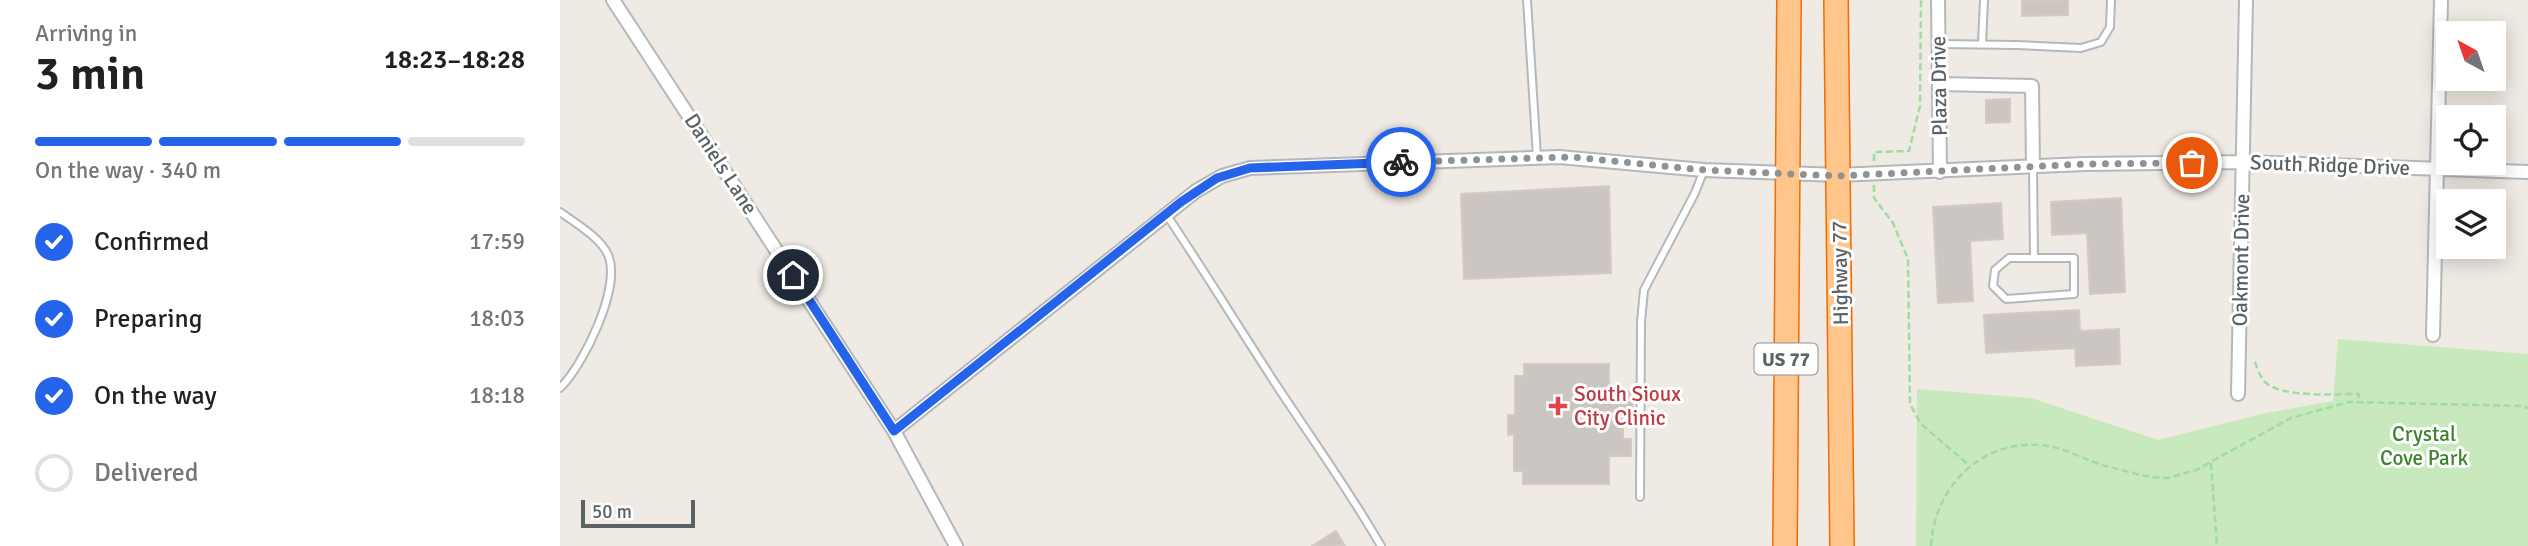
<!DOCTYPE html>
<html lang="en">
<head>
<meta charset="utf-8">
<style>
  body { margin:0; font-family:Signika,sans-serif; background:#f2f2f2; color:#202124; height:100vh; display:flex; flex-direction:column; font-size:26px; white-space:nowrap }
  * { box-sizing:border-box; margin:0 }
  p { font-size:23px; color:#757577 }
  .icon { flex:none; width:38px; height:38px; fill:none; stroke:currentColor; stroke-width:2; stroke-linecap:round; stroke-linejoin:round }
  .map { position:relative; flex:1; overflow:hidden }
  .side { display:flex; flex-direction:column; background:#fff; width:560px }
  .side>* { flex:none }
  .needle { width:46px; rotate:320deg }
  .fabs { position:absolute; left:1876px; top:21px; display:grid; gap:14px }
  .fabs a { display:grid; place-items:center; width:70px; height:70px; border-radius:0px; background:#fff; box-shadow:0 4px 18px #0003; font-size:35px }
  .scale { position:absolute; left:21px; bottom:18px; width:114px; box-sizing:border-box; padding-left:7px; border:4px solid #5b6265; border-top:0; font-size:19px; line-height:24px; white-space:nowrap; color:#5b6265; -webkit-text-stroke:5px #fff; paint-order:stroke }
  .pin { position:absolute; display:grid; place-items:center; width:60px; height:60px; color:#fff; margin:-30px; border:4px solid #fff; border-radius:50%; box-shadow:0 2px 7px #0007 }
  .courier { position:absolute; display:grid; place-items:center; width:70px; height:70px; margin:-35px; border:5px solid #2563eb; border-radius:50%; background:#fff; color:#222; box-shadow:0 2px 9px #0007 }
  .overview em { font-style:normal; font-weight:600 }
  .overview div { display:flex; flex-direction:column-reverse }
  .overview { display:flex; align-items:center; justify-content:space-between; height:119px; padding:0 35px }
  h1 { font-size:46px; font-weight:600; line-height:52px }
  .bar { display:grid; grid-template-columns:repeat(4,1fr); gap:10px 7px; align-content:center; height:84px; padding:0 35px }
  .bar i { height:9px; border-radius:5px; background:#e0e0e0 }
  .bar .on { background:#2563eb }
  .bar p { grid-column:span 4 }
  ol { padding:0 35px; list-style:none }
  li { display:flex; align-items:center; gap:21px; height:77px }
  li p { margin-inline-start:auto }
  li .icon { padding:7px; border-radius:50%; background:#2563eb; color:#fff; stroke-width:4 }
  li:last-child { color:#757577 }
  li i { width:38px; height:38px; border:4px solid #e0e0e0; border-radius:50% }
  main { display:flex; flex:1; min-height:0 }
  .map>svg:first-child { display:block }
  .green { fill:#c8e9bd }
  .building { fill:#ccc6c2; stroke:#d5cac1; stroke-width:2 }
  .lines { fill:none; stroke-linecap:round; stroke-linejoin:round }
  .lane-casing { stroke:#b4b8bb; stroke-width:10 }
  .street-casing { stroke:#b4b8bb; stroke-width:16 }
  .highway-casing { stroke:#f26c00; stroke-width:26 }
  .path { stroke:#9fdca0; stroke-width:2.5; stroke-dasharray:7 3.5; stroke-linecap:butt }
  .lane { stroke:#fff; stroke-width:6 }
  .street { stroke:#fff; stroke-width:12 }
  .highway { stroke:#ffc58a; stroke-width:23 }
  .done { stroke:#8f9291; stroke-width:7; stroke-dasharray:0 12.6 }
  .route { stroke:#2563eb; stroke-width:9 }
  .health-dot { fill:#e0444e; stroke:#fff; stroke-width:2.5 }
  .labels { text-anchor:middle; stroke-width:6; stroke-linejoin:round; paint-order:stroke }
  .shield { fill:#fff; stroke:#8c9193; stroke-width:2 }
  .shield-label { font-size:19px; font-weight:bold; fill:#5b6265 }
  .street-label { font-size:21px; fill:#5b6265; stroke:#fff }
  .health-label { font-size:21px; fill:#be3a42; stroke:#fff; text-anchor:start }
  .park-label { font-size:21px; fill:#3d832c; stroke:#fff }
</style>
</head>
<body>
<main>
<section class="side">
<div class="overview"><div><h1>3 min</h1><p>Arriving in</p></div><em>18:23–18:28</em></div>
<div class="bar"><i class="on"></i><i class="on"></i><i class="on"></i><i></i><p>On the way · 340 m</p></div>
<ol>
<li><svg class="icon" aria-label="check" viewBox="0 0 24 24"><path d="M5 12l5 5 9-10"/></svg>Confirmed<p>17:59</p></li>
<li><svg class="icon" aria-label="check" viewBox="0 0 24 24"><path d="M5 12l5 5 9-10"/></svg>Preparing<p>18:03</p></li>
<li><svg class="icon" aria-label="check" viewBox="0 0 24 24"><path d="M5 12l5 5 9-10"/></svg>On the way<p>18:18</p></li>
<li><i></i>Delivered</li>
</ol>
</section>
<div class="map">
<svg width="1968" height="546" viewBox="0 0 1968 546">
  <rect width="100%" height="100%" fill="#efeae3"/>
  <!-- green -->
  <path class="green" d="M1778,339L1968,354V546H1356L1357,389L1471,398L1598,440L1706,413L1773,401Z"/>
  <!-- building -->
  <path class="building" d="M1462,0H1508V15L1462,16Z
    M1450,99V122L1426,123V100Z
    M1049,186L1051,273L904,279L901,194Z
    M1561,198L1565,292L1530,294L1527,233L1492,235L1491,202Z
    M1441,203L1443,239L1410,241L1413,301L1378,303L1373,207Z
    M1519,310L1520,331L1559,329L1560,364L1516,366L1515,348L1426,353L1424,315Z
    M964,364H1049V391H1073V410H1063V439H1071V456H1049V484H963V471H954V434L948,435V415H955V376H964Z
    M776,531L785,546H752Z"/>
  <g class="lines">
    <!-- lane casing -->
    <g class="lane-casing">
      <path id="lane" d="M967,0L977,157
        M1379,44L1457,45L1521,48L1541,42L1550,27L1551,0
        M1422,44L1424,0
        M1473,167L1474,258
        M0,212C14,222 41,238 48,255C62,287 23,366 0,388
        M606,214C645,272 681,331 719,389C754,442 790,492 821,546
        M1449,258H1514V294L1446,299L1433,286L1435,270Z
        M1080,497L1081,322L1084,290L1135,193L1144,170"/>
    </g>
    <!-- street casing -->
    <g class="street-casing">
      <path id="street" d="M53,0L334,431L396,546
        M1378,0L1380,172
        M1379,84L1472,86L1473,167
        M1873,335L1881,0
        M1678,394L1686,0
        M334,431L636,191L662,176L690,168L999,157L1144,170L1278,175L1525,164L1682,162L1968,172"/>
    </g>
    <!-- highway casing -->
    <g class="highway-casing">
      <path id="highway" d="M1276,0L1282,546
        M1225,546L1229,0"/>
    </g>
    <!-- path -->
    <path class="path" d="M1314,161V152L1349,151L1360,106L1361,0
      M1314,185V198L1333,223L1348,259L1350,404L1361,424L1410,466
      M1695,362C1697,368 1700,377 1705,382C1721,398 1777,394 1799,394L1798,402
      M1651,463L1657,546
      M1371,546C1374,485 1425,436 1488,446C1505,449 1522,458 1539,464C1551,468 1564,470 1576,474L1591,477L1608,478L1636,470L1731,418L1789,402L1961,406L1968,408"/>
    <!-- lane -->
    <use href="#lane" class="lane"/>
    <!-- street -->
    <use href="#street" class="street"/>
    <!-- highway -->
    <use href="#highway" class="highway"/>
  </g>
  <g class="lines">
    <!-- done -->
    <path class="done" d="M841,162L1012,157L1144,170L1278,176L1525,164L1632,163"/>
    <!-- route -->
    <path class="route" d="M233,275L334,431L621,202L657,178L690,168L841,162"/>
  </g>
  <!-- markers -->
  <path class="health-dot" d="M994.5 395.5h7v7h7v7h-7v7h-7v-7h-7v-7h7z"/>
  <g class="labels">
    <!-- shield labels -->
    <rect class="shield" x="1194.5" y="343.5" width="63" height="31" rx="5"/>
    <g class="shield-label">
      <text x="1226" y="366">US 77</text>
    </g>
    <!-- street labels -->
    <g class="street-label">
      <text transform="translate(1379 86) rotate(-91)" y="7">Plaza Drive</text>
      <text transform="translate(161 164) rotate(57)" y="7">Daniels Lane</text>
      <text transform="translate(1770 165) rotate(2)" y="7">South Ridge Drive</text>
      <text transform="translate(1681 260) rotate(-89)" y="7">Oakmont Drive</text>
      <text transform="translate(1280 273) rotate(-91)" y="7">Highway 77</text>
    </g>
    <!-- health labels -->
    <g class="health-label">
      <text x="1014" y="401">South Sioux<tspan x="1014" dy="24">City Clinic</tspan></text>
    </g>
    <!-- park labels -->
    <g class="park-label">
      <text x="1864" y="441">Crystal<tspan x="1864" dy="24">Cove Park</tspan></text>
    </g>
  </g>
</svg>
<div class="fabs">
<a><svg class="needle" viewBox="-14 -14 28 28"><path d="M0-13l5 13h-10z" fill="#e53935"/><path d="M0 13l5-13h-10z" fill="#757577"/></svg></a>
<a><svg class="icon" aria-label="locate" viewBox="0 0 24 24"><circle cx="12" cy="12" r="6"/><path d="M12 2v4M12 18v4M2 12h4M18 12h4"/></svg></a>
<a><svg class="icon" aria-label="layers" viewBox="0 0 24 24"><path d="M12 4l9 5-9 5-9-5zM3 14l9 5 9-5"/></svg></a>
</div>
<div class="scale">50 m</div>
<div class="pin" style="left:1632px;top:163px;background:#ea580c"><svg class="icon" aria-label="bag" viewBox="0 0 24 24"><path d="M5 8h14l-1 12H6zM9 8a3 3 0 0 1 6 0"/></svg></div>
<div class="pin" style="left:233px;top:275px;background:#1f2937"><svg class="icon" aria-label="home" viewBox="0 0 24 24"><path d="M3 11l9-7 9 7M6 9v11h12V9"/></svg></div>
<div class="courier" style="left:841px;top:162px"><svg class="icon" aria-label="bike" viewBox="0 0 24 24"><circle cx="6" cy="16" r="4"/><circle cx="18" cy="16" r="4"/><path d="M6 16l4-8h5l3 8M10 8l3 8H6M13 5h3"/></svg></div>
</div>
</main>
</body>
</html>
